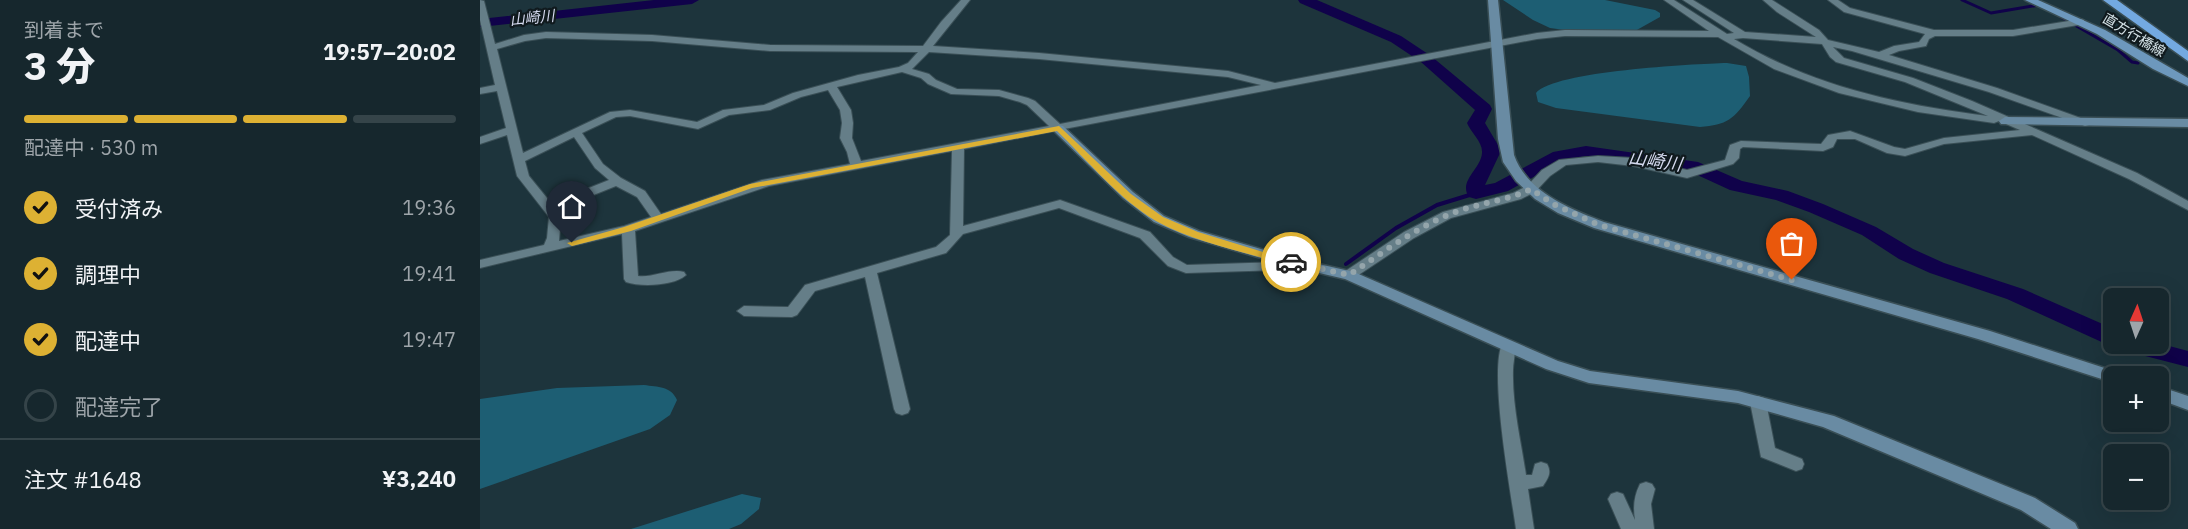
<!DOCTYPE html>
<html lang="ja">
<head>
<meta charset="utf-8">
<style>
  body { margin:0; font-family:"IBM Plex Sans","Noto Sans JP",sans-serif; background:#1f2f35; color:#f1f3f6; height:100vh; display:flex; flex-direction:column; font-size:22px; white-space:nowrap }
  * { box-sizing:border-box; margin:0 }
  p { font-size:20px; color:#9ea5aa }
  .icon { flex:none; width:33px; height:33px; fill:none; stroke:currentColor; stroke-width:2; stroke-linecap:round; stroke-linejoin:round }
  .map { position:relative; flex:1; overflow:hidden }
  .side { display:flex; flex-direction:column; background:#16272d; width:480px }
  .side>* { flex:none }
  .needle { width:39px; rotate:3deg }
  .tools { position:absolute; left:1623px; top:288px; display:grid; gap:12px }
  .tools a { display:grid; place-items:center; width:66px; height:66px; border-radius:9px; background:#16272d; box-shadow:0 6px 24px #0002,0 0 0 2px #354449; font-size:30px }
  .pin { position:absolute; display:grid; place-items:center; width:51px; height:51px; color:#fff; margin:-62px -26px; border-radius:50% 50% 50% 0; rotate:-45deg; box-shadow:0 0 6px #0007 }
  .pin .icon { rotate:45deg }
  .courier { position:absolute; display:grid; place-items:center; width:60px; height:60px; margin:-30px; border:4px solid #ddb133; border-radius:50%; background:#fff; color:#222; box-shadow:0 2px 8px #0007 }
  .headline em { font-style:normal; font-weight:800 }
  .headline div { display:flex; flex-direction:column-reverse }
  .headline { display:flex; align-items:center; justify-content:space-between; height:102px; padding:0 24px }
  h1 { font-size:39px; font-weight:800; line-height:45px }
  .bar { display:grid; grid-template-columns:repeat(4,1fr); gap:9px 6px; align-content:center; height:72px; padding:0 24px }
  .bar i { height:8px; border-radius:4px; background:#354449 }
  .bar .active { background:#ddb133 }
  .bar p { grid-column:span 4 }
  .line { display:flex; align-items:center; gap:15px; padding:0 24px; border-top:2px solid #354449 }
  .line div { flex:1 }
  ol { padding:0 24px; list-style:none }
  li { display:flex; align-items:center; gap:18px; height:66px }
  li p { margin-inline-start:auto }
  li .icon { padding:6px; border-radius:50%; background:#ddb133; color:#111; stroke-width:4 }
  li:last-child { color:#9ea5aa }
  li i { width:33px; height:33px; border:3px solid #354449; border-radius:50% }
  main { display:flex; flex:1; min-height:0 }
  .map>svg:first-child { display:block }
  .green { fill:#1d5e73 }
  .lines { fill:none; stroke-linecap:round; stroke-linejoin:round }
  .stream-far1 { stroke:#10024a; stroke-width:3 }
  .stream { stroke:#10024a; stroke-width:4 }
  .river { fill:#10024a; fill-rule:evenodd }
  .street-casing { stroke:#3a4f56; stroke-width:2 }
  .secondary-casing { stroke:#3a4f56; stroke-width:3 }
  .primary-casing { stroke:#3a4f56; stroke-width:3 }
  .highway-casing { stroke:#3a4f56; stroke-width:3 }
  .street { fill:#657e88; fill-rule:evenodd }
  .secondary { fill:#698ba3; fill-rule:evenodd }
  .primary { fill:#6d98bd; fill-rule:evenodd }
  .highway { fill:#73a9e1; fill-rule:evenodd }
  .route { fill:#ddb133 }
  .done { stroke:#94a5ab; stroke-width:6; stroke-dasharray:0 10.8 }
  .labels { text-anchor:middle; stroke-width:4.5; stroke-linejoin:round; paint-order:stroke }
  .far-street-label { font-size:14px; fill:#d4e2e7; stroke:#101a1e }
  .far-water-label { font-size:15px; font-style:italic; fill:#d5daef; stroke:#101a1e }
  .water-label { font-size:18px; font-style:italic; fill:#d5daef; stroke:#101a1e }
</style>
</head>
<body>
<main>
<section class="side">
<div class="headline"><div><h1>3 分</h1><p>到着まで</p></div><em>19:57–20:02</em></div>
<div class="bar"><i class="active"></i><i class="active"></i><i class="active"></i><i></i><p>配達中 · 530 m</p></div>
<ol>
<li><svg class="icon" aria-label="check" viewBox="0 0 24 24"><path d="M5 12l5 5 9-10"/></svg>受付済み<p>19:36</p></li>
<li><svg class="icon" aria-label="check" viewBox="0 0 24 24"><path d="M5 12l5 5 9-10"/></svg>調理中<p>19:41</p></li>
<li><svg class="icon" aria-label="check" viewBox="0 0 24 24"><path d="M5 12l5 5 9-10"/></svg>配達中<p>19:47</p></li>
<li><i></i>配達完了</li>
</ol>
<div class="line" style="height:78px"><div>注文 #1648</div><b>¥3,240</b></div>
</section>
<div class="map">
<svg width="1708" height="529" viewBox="0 0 1708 529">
  <rect width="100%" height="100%" fill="#1d343c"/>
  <!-- green -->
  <path class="green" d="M1023,0H1125L1175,10L1180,13V17L1155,31L1085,30L1070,28L1053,20Z
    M1247,63L1266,66L1269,77L1270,96C1254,119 1247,125 1220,127L1076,108L1058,102L1056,93C1074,71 1213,64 1247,63Z
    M164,385C178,387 191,386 197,400L190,415L170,429L0,489V399L77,388Z
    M262,494L281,498L279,509L261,524L249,529H151Z"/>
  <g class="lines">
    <!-- stream-far1 -->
    <path class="stream-far1" d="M1482,0L1511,13L1559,5
      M1581,17L1638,50L1652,62L1658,63"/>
    <!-- stream -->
    <path class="stream" d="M866,264L916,228L957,205L996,193"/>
    <!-- river -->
    <path class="river" d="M174,0H219L212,4L0,27V19Z
      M818,0H837L921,36L951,56L1010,105L1012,109L1005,123L1018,145L1020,153L1005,185L1015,183L1073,152L1106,146L1218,162L1262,181L1308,191L1343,204L1396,227L1433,249L1464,263L1543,289L1634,329V344L1678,343L1708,351V367L1642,350L1639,345L1626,344L1527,299L1450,273L1419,259L1382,235L1329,212L1296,200L1250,190L1213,173L1106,156L1084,160L1028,191L996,199L989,197C978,181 1001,169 1002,153C1003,142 991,133 987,123L995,110L941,62L911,42L820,3Z"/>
    <!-- street casing -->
    <g class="street-casing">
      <path id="street" d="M0,0L4,1L15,44L44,35L66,32L172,35L290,45L443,46L461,22L481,0H490L453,46L559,53L748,71L795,83L1057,33L1085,30L1229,31L1184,0H1194L1247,34L1254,33L1203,0H1213L1265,32L1336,37L1297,12L1283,0H1292L1339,30L1348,40L1399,52L1414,46L1439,42L1445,34L1364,12L1348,0H1358L1370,8L1454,30H1533L1601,19L1604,20V24L1533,36H1455L1449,39L1446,46L1419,51L1409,55L1517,88L1609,121V125L1605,126L1509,92L1372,51L1353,47L1364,58L1433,78L1492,101L1657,173L1708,201V210L1649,179L1552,135L1464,144L1425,156L1407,153L1375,139H1357L1353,147L1343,151L1263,147L1260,149L1259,158L1253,164L1207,178L1153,166L1118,162L1086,165L1070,176L1055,192L1041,199L971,218L934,238L874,278H864L862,275L864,272L924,232L963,212L1033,193L1047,186L1062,170L1079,160L1118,156L1153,158L1207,170L1245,160L1250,145L1261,141L1341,144L1348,135L1370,131L1414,147L1425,149L1464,138L1540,130L1519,121L1514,123L1438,112L1359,93L1294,69L1238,37L1085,36L1057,39L584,129L579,132L575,131L484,149L483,226L580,200L670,232L693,257L707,265L796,262L810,258L817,262L815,265L796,270L706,273L688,266L660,238L579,208L483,234L466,253L397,273L430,409L428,413L422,415L416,413L414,409L385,277L335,291L317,315L312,317L264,316L257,311L264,306L308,307L325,285L456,247L470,235L472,151L289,186L155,231L158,276C173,278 190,268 204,272L206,275C194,286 161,287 146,282L144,279L142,234L0,268V260L64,245L67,238L69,217L37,176L27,135L0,144V137L26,128L17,91L0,94V88L15,85L0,20ZM66,38L172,41L290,51L438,52L428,63L419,67L378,75L313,93L284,105L243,110L217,122L150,110L130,112L43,153L17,49L45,41ZM1263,38L1342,44L1350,57L1356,62L1425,82L1508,116C1419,105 1332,86 1254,39ZM449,52L559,59L748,77L781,85L580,124L555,101L548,98L519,90L477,89L456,80L449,74L432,69ZM422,72L441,78L448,84L471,94L519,96L540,102L547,105L569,126L381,161L372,138L373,123L371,110L357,87ZM348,90L360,110L362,123L360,138L367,152L370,164L282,180L181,214L165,191L141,178L123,164L102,133L136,117L150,116L218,129L249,115L290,110L321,97ZM94,137L115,168L129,180L71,203L49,176L45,161ZM136,186L157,197L171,217L144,226L79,241L81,217L76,210Z
        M1028,341L1033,342C1037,351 1033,361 1033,370C1032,405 1041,441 1046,475H1052L1055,464L1061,462L1067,464C1072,473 1068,478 1063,486L1048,489L1054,529H1036C1031,493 1008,369 1023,342Z
        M1278,396L1284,398L1286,402L1295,448L1322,459L1324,464L1322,469L1316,471L1281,457L1270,402L1272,398Z
        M1166,482L1172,484L1175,489L1171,504L1174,529H1141L1128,499L1131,494L1137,492L1143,494L1155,520C1153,506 1154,496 1160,484Z"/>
    </g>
    <!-- secondary casing -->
    <g class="secondary-casing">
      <path id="secondary" d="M1008,0H1018L1034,155C1047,192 1090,209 1124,222L1510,331L1640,373L1642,376H1634V383L1498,339L1114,228L1078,213L1055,199L1036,181L1023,162L1018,139Z
        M1525,117L1708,119V127L1521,124L1519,121Z
        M579,125L583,126L653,192L684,216L719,231L812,258L874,272L1078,361L1110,371L1258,391L1354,416L1555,498L1595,523L1598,529H1571L1541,510L1343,427L1258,403L1109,383L1066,369L865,279L805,265L709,237L674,222L643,198L575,132L573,129Z
        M1678,386L1708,396V410L1678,399Z"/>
    </g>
    <!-- primary casing -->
    <g class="primary-casing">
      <path id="primary" d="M1545,0H1558L1625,30L1708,78V86L1673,69L1617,34Z"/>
    </g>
    <!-- highway casing -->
    <g class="highway-casing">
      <path id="highway" d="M1623,0H1637L1708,51V61Z"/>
    </g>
    <!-- street -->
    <use href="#street" class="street"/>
    <!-- secondary -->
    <use href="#secondary" class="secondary"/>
    <!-- primary -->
    <use href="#primary" class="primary"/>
    <!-- highway -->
    <use href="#highway" class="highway"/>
  </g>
  <!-- route -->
  <path class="route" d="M579,126L651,194L683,217L718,232L816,262L808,265C765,252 716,243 676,221C639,199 608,161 577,131L272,188L151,231L92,246L87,243L144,227L270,184Z"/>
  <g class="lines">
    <!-- done -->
    <path class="done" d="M811,262L869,275C901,254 932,230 968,215C995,203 1025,202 1051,189L1073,204L1119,225L1312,280"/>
  </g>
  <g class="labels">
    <!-- far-street labels -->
    <g class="far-street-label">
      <text transform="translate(1654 35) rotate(31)" y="5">直方行橋線</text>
    </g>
    <!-- far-water labels -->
    <g class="far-water-label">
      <text transform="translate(52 18) rotate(-6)" y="5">山崎川</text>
    </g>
    <!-- water labels -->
    <g class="water-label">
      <text transform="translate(1175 161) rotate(8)" y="6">山崎川</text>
    </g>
  </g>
</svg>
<div class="tools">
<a><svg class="needle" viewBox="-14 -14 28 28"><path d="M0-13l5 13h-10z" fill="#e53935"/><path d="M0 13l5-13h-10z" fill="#9ea5aa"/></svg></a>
<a>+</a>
<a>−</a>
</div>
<div class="pin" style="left:1312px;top:280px;background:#ea580c"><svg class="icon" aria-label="bag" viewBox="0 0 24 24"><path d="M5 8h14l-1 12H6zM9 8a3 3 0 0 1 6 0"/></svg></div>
<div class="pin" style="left:92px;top:243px;background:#1f2937"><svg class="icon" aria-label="home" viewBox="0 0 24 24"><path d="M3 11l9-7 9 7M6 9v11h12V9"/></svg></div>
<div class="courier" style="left:811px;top:262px"><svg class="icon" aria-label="car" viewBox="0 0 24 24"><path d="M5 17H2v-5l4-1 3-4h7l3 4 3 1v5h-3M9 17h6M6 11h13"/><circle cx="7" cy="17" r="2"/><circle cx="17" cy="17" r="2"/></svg></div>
</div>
</main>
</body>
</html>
